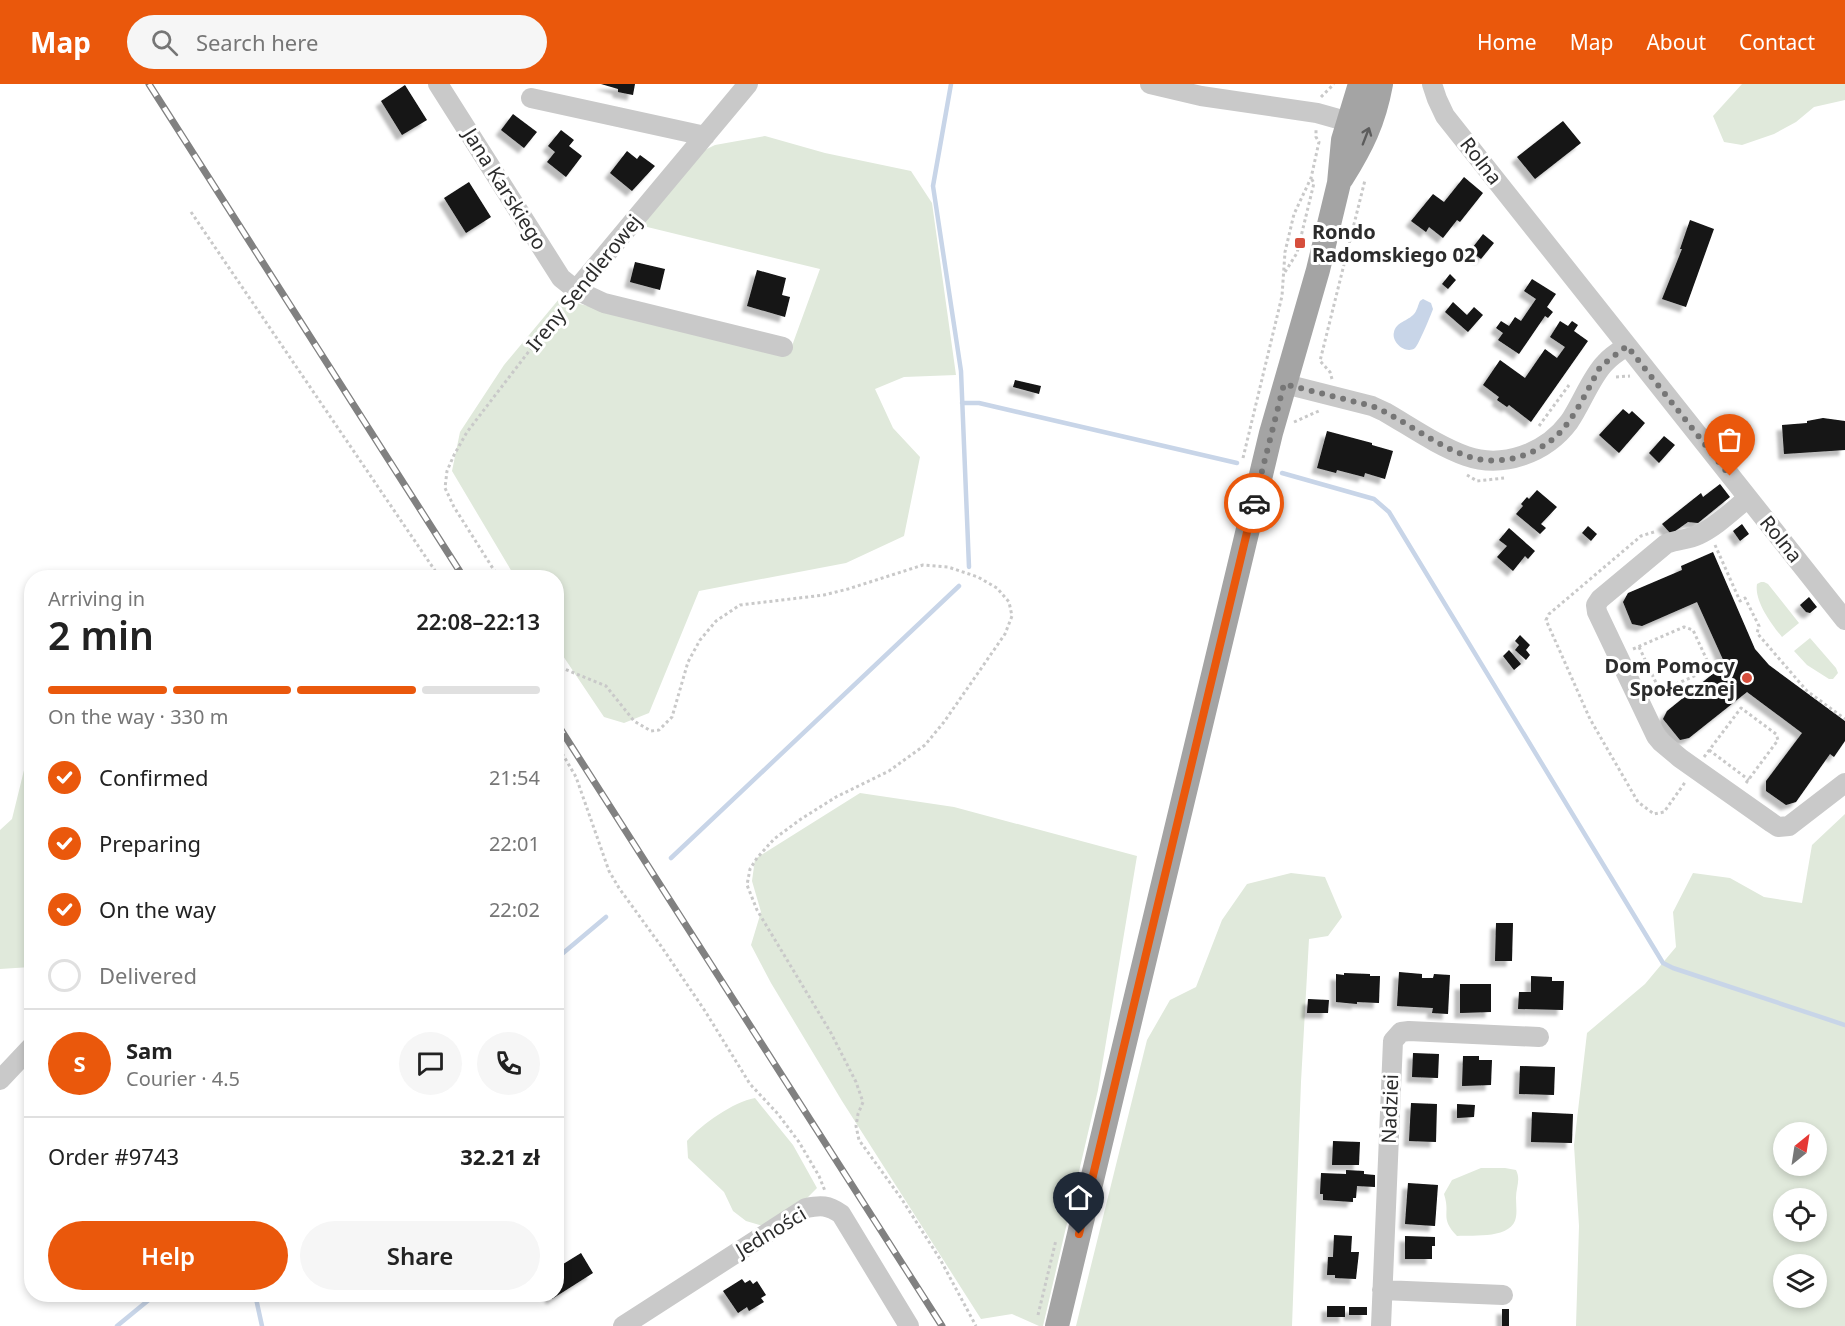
<!DOCTYPE html>
<html lang="en">
<head>
<meta charset="utf-8">
<style>
  body { margin:0; font-family:"Noto Sans",sans-serif; background:#f6f6f6; color:#222; height:100vh; display:flex; flex-direction:column; font-size:22px; white-space:nowrap }
  * { box-sizing:border-box; margin:0 }
  p { font-size:20px; color:#767676 }
  .icon { flex:none; width:33px; height:33px; fill:none; stroke:currentColor; stroke-width:2; stroke-linecap:round; stroke-linejoin:round }
  .map { position:relative; flex:1; overflow:hidden }
  .panel { position:absolute; left:24px; top:486px; width:540px; height:732px; display:flex; flex-direction:column; background:#fff; border-radius:24px; box-shadow:0 3px 9px #0003 }
  .panel>* { flex:none }
  .needle { width:39px; rotate:30deg }
  .fabs { position:absolute; left:1773px; top:1038px; display:grid; gap:12px }
  .fabs a { display:grid; place-items:center; width:54px; height:54px; border-radius:50%; background:#fff; box-shadow:0 3px 9px #0003; font-size:30px }
  .pin { position:absolute; display:grid; place-items:center; width:51px; height:51px; color:#fff; margin:-62px -26px; border-radius:50% 50% 50% 0; rotate:-45deg; box-shadow:0 0 6px #0007 }
  .pin .icon { rotate:45deg }
  .courier { position:absolute; display:grid; place-items:center; width:60px; height:60px; margin:-30px; border:4px solid #ea580c; border-radius:50%; background:#fff; color:#222; box-shadow:0 2px 8px #0007 }
  .summary em { font-style:normal; font-weight:600 }
  .summary div { display:flex; flex-direction:column-reverse }
  .summary { display:flex; align-items:center; justify-content:space-between; height:102px; padding:0 24px }
  h1 { font-size:39px; font-weight:600; line-height:45px }
  .bar { display:grid; grid-template-columns:repeat(4,1fr); gap:9px 6px; align-content:center; height:72px; padding:0 24px }
  .bar i { height:8px; border-radius:4px; background:#e0e0e0 }
  .bar .on { background:#ea580c }
  .bar p { grid-column:span 4 }
  .line { display:flex; align-items:center; gap:15px; padding:0 24px; border-top:2px solid #e0e0e0 }
  .line div { flex:1 }
  .round { display:grid; place-items:center; flex:none; width:63px; height:63px; border-radius:32px; background:#f6f6f6 }
  ol { padding:0 24px; list-style:none }
  li { display:flex; align-items:center; gap:18px; height:66px }
  li p { margin-inline-start:auto }
  li .icon { padding:6px; border-radius:50%; background:#ea580c; color:#fff; stroke-width:4 }
  li:last-child { color:#767676 }
  li i { width:33px; height:33px; border:3px solid #e0e0e0; border-radius:50% }
  .action { display:flex; gap:12px; margin-top:auto; padding:12px 24px }
  .action a { flex:1; height:69px; border-radius:36px; background:#ea580c; color:#fff; font-size:24px; font-weight:600; line-height:69px; text-align:center }
  .action a+a { background:#f6f6f6; color:#222 }
  header { display:flex; align-items:center; gap:36px; box-sizing:border-box; height:84px; padding:0 30px; background:#ea580c; color:#fff }
  header strong { font-size:28px }
  nav { display:flex; gap:33px; margin-inline-start:auto; font-size:21px }
  .search { width:420px; height:54px; background:#f6f6f6; display:flex; align-items:center; gap:15px; box-sizing:border-box; padding:0 21px; border-radius:33px; color:#767676; font-size:22px }
  .map>svg:first-child { display:block }
  .green { fill:#e0e9db; fill-rule:evenodd }
  .water { fill:#c8d5e8 }
  .lines { fill:none; stroke-linecap:round; stroke-linejoin:round }
  .stream { stroke:#c8d5e8; stroke-width:4.5 }
  .building { fill:#131313; filter:url(#shadow) }
  .path { stroke:#c9c9c9; stroke-width:3; stroke-dasharray:3 3; stroke-linecap:butt }
  .minor { stroke:#c9c9c9; stroke-width:20 }
  .major { stroke:#a4a4a4; stroke-width:24 }
  .rail-casing { stroke:#818181; stroke-width:7 }
  .rail { stroke:#fff; stroke-width:4.5; stroke-dasharray:14; stroke-linecap:butt }
  .oneway { stroke:#5c5c5c }
  .done { stroke:#767676; stroke-width:6; stroke-dasharray:0 10.8 }
  .route { stroke:#ea580c; stroke-width:8 }
  .poi-dot { fill:#d64e3c; stroke:#fff; stroke-width:2 }
  .labels { text-anchor:middle; stroke-width:6; stroke-linejoin:round; paint-order:stroke }
  .street-label { font-size:20px; fill:#2c2c2c; stroke:#fff }
  .poi-label { font-size:20px; font-weight:bold; fill:#2c2c2c; stroke:#fff; text-anchor:start }
</style>
</head>
<body>
<header>
<strong>Map</strong>
<div class="search"><svg class="icon" aria-label="search" viewBox="0 0 24 24"><circle cx="10" cy="10" r="6"/><path d="M15 15l6 6"/></svg>Search here</div>
<nav><a>Home</a><a>Map</a><a>About</a><a>Contact</a></nav>
</header>
<div class="map">
<svg width="1845" height="1242" viewBox="0 0 1845 1242">
  <defs>
    <filter id="shadow"><feDropShadow dx="-5.5" dy="5.5" stdDeviation="1.5" flood-color="#0004"/></filter>
  </defs>
  <rect width="100%" height="100%" fill="#fff"/>
  <!-- green -->
  <path class="green" d="M1742,0H1845V16L1814,23L1796,38L1774,50L1742,61L1724,58L1713,32Z
    M765,52L825,69L911,87L932,119L956,291L904,293L875,305L893,344L920,373L904,452L846,479L699,507L649,629L624,639L604,633L557,563L556,494L515,493L452,387L460,348L504,281L559,215L789,270L820,185L635,140L678,79L715,61Z
    M1761,498H1764L1768,500L1799,539L1782,553C1772,541 1754,517 1757,500Z
    M1810,554L1836,584L1838,589L1833,595H1829L1807,581L1794,567Z
    M31,673V883L0,885V746L12,735L26,678Z
    M860,709L954,723L1137,772L1098,1006L1043,1242H1039L1012,1230L981,1235L842,1017L771,899L751,861L761,828L752,797L755,775Z
    M1845,730V1242H1576L1579,1142L1574,1061L1587,949L1645,900L1676,863L1673,828L1693,789L1730,794L1764,813L1802,819L1812,761ZM1784,1048H1816V1082H1784ZM1784,1114H1816V1148H1784ZM1784,1180H1816V1214H1784Z
    M1291,789L1325,793L1342,833L1328,852L1309,855L1301,998L1292,1242H1076L1147,956L1170,916L1196,903L1222,836L1247,800Z
    M755,1014L793,1061L817,1104L806,1115L763,1142L746,1137L733,1127L724,1108L688,1074L687,1057C702,1040 733,1018 755,1014Z
    M1481,1084H1505L1516,1086C1521,1096 1516,1103 1516,1114C1516,1120 1517,1127 1516,1133C1513,1155 1474,1151 1457,1152C1439,1133 1451,1131 1444,1110L1452,1096Z"/>
  <!-- water -->
  <path class="water" d="M1423,215L1431,219L1433,225C1431,231 1418,262 1415,264C1406,271 1391,258 1394,248C1396,238 1408,237 1414,230C1417,227 1418,221 1420,217Z"/>
  <g class="lines">
    <!-- stream -->
    <path class="stream" d="M951,0L933,102L961,287L969,483
      M962,319H979L1237,379
      M1282,389L1374,415L1389,428L1663,879L1673,884L1845,941
      M671,774L959,502
      M556,875L606,833
      M255,1210L262,1242
      M117,1242L156,1210"/>
  </g>
  <!-- building -->
  <path class="building" d="M601,0H635L633,11L618,8V5Z
    M405,1L427,36L402,51L381,17Z
    M513,30L537,48L524,64L501,46Z
    M1563,37L1581,59L1535,95L1517,73Z
    M561,46L574,56L569,62L582,72L566,93L547,78L555,68L548,62Z
    M627,67L637,75L640,71L655,82L632,107L610,89Z
    M1464,93L1483,109L1460,138L1457,136L1443,154L1429,143L1426,148L1411,137L1433,110L1444,118Z
    M469,98L491,133L466,149L444,114Z
    M1690,136L1714,145L1686,223L1662,215L1682,165H1680Z
    M1483,150L1494,159L1481,175L1470,167Z
    M635,178L665,185L660,206L630,198Z
    M757,186L786,194L782,211L790,213L785,233L747,222Z
    M1450,190L1456,196L1448,205L1442,200Z
    M1532,195L1556,210L1547,223L1553,228L1548,234L1545,232L1519,270L1498,256L1503,249L1496,244L1501,237L1509,242L1515,233L1521,237L1536,215L1524,207Z
    M1453,218L1467,231L1474,223L1483,231L1468,248L1445,228Z
    M1560,237L1568,242L1572,237L1578,241L1574,247L1588,257L1531,338L1509,321L1507,323L1497,316L1499,313L1483,301L1500,276L1525,294L1545,265L1557,274L1565,263L1550,253Z
    M1015,296L1041,302L1039,310L1013,303Z
    M1623,325L1629,330L1632,327L1645,339L1619,369L1599,351Z
    M1823,334L1845,337V366L1784,370L1782,341L1807,339V337Z
    M1327,347L1372,359V361L1393,367L1385,395L1365,389L1364,393L1337,386L1336,389L1317,384Z
    M1664,352L1675,361L1659,379L1649,369Z
    M1720,400L1730,413L1698,439L1688,438L1671,450L1662,440L1701,409L1703,413Z
    M1537,406L1557,423L1541,440L1546,444L1540,450L1516,430L1523,422L1521,420L1527,413L1529,415Z
    M1742,440L1749,450L1740,457L1733,447Z
    M1588,442L1597,450L1591,457L1582,449Z
    M1509,444L1535,467L1528,475L1525,472L1513,487L1497,473L1507,462L1499,456Z
    M1713,468L1755,565L1769,581L1845,637V657L1834,673L1830,670L1796,718L1786,721L1766,707V697L1802,649L1747,608L1689,654L1680,656L1663,635L1667,627L1725,580L1697,518L1642,542L1632,540L1623,518L1628,509L1682,486L1681,482Z
    M1809,513L1817,523L1810,529L1806,528L1800,521Z
    M1520,551L1530,561L1526,566L1530,571L1526,576L1515,566L1519,561L1515,557Z
    M1509,566L1521,580L1514,586L1503,572Z
    M1496,839H1513L1512,877H1495Z
    M1399,888L1422,890V894H1433L1434,890L1450,891L1448,930L1432,929L1433,924L1397,922Z
    M1344,889L1370,890V892H1380L1379,919L1357,918V920L1336,918V890L1344,891Z
    M1531,892L1552,893V897H1564L1563,926L1518,925L1519,908H1531Z
    M1460,900H1491V928L1460,929Z
    M1308,915L1329,916L1328,929H1307Z
    M1413,969L1439,970L1438,994L1412,993Z
    M1463,972H1479V976H1492L1491,1001L1462,1002Z
    M1520,982L1555,983L1554,1011L1519,1010Z
    M1411,1019L1437,1020L1436,1058L1409,1057Z
    M1457,1020L1475,1021L1474,1033L1457,1034Z
    M1532,1028L1573,1030L1572,1059L1531,1058Z
    M1333,1057L1360,1058L1359,1081H1332Z
    M1346,1086L1364,1087V1090L1375,1091V1103L1357,1102L1356,1114H1353V1118L1323,1116V1110H1320L1321,1089L1346,1090Z
    M1408,1099L1438,1101L1435,1142L1405,1140Z
    M1334,1151L1352,1152L1351,1168H1359L1356,1195L1335,1194V1191H1327L1328,1173H1333Z
    M1405,1152L1435,1153V1162H1432V1175H1405Z
    M581,1169L593,1189L552,1215L549,1210H556V1181L558,1180L560,1182Z
    M742,1195L745,1199L750,1196L753,1200L757,1197L766,1211L761,1214L764,1218L749,1227L747,1223L738,1229L723,1207Z
    M1327,1222H1345V1233H1327Z
    M1349,1223H1367V1231H1349Z
    M1502,1225H1509V1242H1502Z"/>
  <g class="lines">
    <!-- path -->
    <path class="path" d="M1321,13L1334,0
      M191,128L440,494
      M1285,188L1297,169L1314,99L1311,94
      M1616,293L1630,292
      M1332,295L1330,288L1320,277L1365,96
      M1294,338L1321,326
      M1539,342L1569,301
      M1243,374L1282,212L1285,168L1294,130L1311,94L1319,58L1316,53V46
      M1467,391L1477,397L1504,394
      M1654,448L1641,452L1549,530L1546,536L1590,635L1638,718L1654,730L1664,728L1686,697
      M1715,461L1740,517L1745,514L1759,542L1757,549L1807,607L1845,635
      M499,494L454,423L445,404L447,387L454,371L467,348L566,219
      M1639,563L1660,607
      M1633,565L1684,543L1693,546L1711,585
      M556,579L562,584L606,602L634,637L651,647L659,646L672,633L688,578L700,556L716,537L740,521L824,511L848,505L923,481L948,483L978,493L997,504L1009,518L1012,532L1005,550L944,638L925,661L889,687L836,713L801,735L774,755L757,774L750,785L747,801L757,826L831,949L856,998L863,1018L858,1030L856,1042L859,1056L901,1114L940,1175L976,1242
      M1654,610L1721,580
      M556,659L576,693L609,787L619,804L661,862L705,927L750,1000L778,1030L799,1058L819,1092L825,1107
      M1709,666L1749,696
      M1704,673L1741,624L1776,650L1778,656L1746,699
      M1038,1231L1056,1156"/>
    <!-- minor -->
    <path class="minor" d="M438,0L561,194L576,206L604,219L783,263
      M1150,0L1201,12L1317,29L1349,38
      M1432,0L1437,15L1445,32L1845,536
      M531,14L705,52
      M576,206L748,0
      M1285,300L1372,322L1385,328C1411,343 1438,362 1466,372C1503,385 1546,369 1569,338C1581,321 1591,293 1605,279C1611,272 1619,267 1627,262
      M1748,414C1733,426 1716,443 1698,451C1688,456 1677,455 1666,460L1600,515L1596,521L1597,528L1656,652L1661,658L1680,674L1772,739L1778,743L1789,742L1845,699
      M0,996L32,962
      M1382,1206L1503,1211
      M623,1242L806,1124C821,1121 828,1121 841,1130L909,1242
      M1381,1242L1393,957L1401,948L1409,947L1539,953"/>
    <!-- major -->
    <path class="major" d="M1342,94C1362,62 1374,38 1381,0
      M1057,1242L1271,349L1318,186L1339,99L1343,56L1360,0"/>
    <!-- rail casing -->
    <g class="rail-casing">
      <path id="rail" d="M149,0L464,494
        M556,638L942,1242"/>
    </g>
    <!-- rail -->
    <use href="#rail" class="rail"/>
  </g>
  <!-- one-way arrows -->
  <defs><path id="oneway-shaft" d="M-6 0H5M1.5-3L5.5 0L1.5 3" fill="none" stroke-width="1.6" stroke-linecap="round" stroke-linejoin="round" transform="scale(1.5)"/></defs>
  <use class="oneway" href="#oneway-shaft" transform="translate(1366 52) rotate(-69)"/>
  <g class="lines">
    <!-- done -->
    <path class="done" d="M1254,419L1284,300L1372,322L1385,328C1412,342 1438,362 1467,372C1500,384 1541,371 1563,345C1578,327 1588,305 1599,285L1605,279L1627,262L1730,392"/>
    <!-- route -->
    <path class="route" d="M1079,1150L1254,419"/>
  </g>
  <!-- markers -->
  <g class="poi-dot">
    <rect x="1294" y="153" width="12" height="12" rx="3"/>
    <circle cx="1747" cy="594" r="6"/>
  </g>
  <g class="labels">
    <!-- street labels -->
    <g class="street-label">
      <text transform="translate(1481 77) rotate(52)" y="7">Rolna</text>
      <text transform="translate(505 105) rotate(58)" y="7">Jana Karskiego</text>
      <text transform="translate(584 199) rotate(-51)" y="7">Ireny Sendlerowej</text>
      <text transform="translate(1781 455) rotate(51)" y="7">Rolna</text>
      <text transform="translate(1390 1025) rotate(-88)" y="7">Nadziei</text>
      <text transform="translate(771 1148) rotate(-31)" y="7">Jedności</text>
    </g>
    <!-- poi labels -->
    <g class="poi-label">
      <text x="1312" y="155">Rondo<tspan x="1312" dy="23">Radomskiego 02</tspan></text>
      <text x="1735" y="589" text-anchor="end">Dom Pomocy<tspan x="1735" dy="23">Społecznej</tspan></text>
    </g>
  </g>
</svg>
<div class="fabs">
<a><svg class="needle" viewBox="-14 -14 28 28"><path d="M0-13l5 13h-10z" fill="#e53935"/><path d="M0 13l5-13h-10z" fill="#767676"/></svg></a>
<a><svg class="icon" aria-label="locate" viewBox="0 0 24 24"><circle cx="12" cy="12" r="6"/><path d="M12 2v4M12 18v4M2 12h4M18 12h4"/></svg></a>
<a><svg class="icon" aria-label="layers" viewBox="0 0 24 24"><path d="M12 4l9 5-9 5-9-5zM3 14l9 5 9-5"/></svg></a>
</div>
<div class="pin" style="left:1730px;top:392px;background:#ea580c"><svg class="icon" aria-label="bag" viewBox="0 0 24 24"><path d="M5 8h14l-1 12H6zM9 8a3 3 0 0 1 6 0"/></svg></div>
<div class="pin" style="left:1079px;top:1150px;background:#1f2937"><svg class="icon" aria-label="home" viewBox="0 0 24 24"><path d="M3 11l9-7 9 7M6 9v11h12V9"/></svg></div>
<div class="courier" style="left:1254px;top:419px"><svg class="icon" aria-label="car" viewBox="0 0 24 24"><path d="M5 17H2v-5l4-1 3-4h7l3 4 3 1v5h-3M9 17h6M6 11h13"/><circle cx="7" cy="17" r="2"/><circle cx="17" cy="17" r="2"/></svg></div>
<section class="panel">
<div class="summary"><div><h1>2 min</h1><p>Arriving in</p></div><em>22:08–22:13</em></div>
<div class="bar"><i class="on"></i><i class="on"></i><i class="on"></i><i></i><p>On the way · 330 m</p></div>
<ol>
<li><svg class="icon" aria-label="check" viewBox="0 0 24 24"><path d="M5 12l5 5 9-10"/></svg>Confirmed<p>21:54</p></li>
<li><svg class="icon" aria-label="check" viewBox="0 0 24 24"><path d="M5 12l5 5 9-10"/></svg>Preparing<p>22:01</p></li>
<li><svg class="icon" aria-label="check" viewBox="0 0 24 24"><path d="M5 12l5 5 9-10"/></svg>On the way<p>22:02</p></li>
<li><i></i>Delivered</li>
</ol>
<div class="line" style="height:108px"><b class="round" style="background:#ea580c;color:#fff">S</b><div><b>Sam</b><p>Courier · 4.5</p></div><a class="round"><svg class="icon" aria-label="chat" viewBox="0 0 24 24"><path d="M4 5h16v11H9l-5 4z"/></svg></a><a class="round"><svg class="icon" aria-label="phone" viewBox="0 0 24 24"><path d="M5 4h4l2 5-3 2q2 4 5 5l2-3 5 2v4C11 20 4 13 5 4z"/></svg></a></div>
<div class="line" style="height:78px"><div>Order #9743</div><b>32.21 zł</b></div>
<div class="action"><a>Help</a><a>Share</a></div>
</section>
</div>
</body>
</html>
